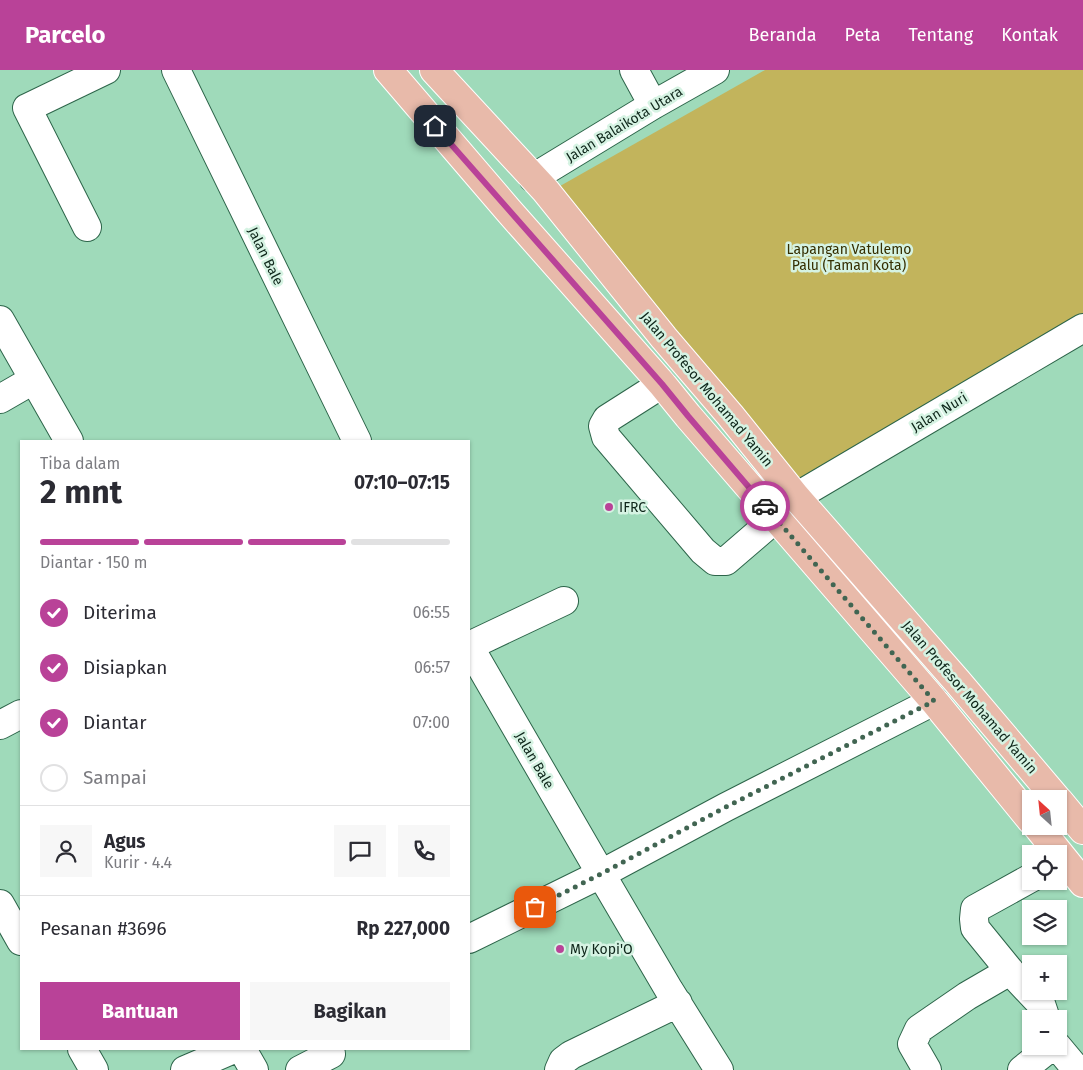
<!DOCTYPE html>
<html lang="id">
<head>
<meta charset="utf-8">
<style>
  body { margin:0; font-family:"Fira Sans",sans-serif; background:#f7f7f7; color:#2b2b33; height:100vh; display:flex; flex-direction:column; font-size:19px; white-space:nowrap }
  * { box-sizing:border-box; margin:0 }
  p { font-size:16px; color:#7c7c81 }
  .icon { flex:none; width:28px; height:28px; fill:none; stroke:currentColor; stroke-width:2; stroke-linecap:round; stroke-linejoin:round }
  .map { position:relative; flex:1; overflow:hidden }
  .drawer { position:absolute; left:20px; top:370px; width:450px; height:610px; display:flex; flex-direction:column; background:#fff; border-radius:0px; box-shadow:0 1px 4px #0004 }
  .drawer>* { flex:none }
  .needle { width:32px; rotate:333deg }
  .tools { position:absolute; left:1022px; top:720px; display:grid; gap:10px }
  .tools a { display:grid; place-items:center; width:45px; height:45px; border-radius:0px; background:#fff; box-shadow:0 1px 4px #0004; font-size:25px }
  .pin { position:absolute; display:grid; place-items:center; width:42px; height:42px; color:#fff; margin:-21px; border-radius:10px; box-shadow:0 2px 8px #0006 }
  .courier { position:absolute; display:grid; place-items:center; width:50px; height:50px; margin:-25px; border:4px solid #b94298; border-radius:50%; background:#fff; color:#222; box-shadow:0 1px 6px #0007 }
  .overview em { font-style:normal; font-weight:700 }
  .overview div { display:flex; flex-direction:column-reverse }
  .overview { display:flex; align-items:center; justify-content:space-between; height:85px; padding:0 20px }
  h1 { font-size:32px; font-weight:700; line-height:38px }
  .bar { display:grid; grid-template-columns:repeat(4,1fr); gap:8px 5px; align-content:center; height:60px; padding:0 20px }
  .bar i { height:6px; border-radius:4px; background:#e1e1e2 }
  .bar .current { background:#b94298 }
  .bar p { grid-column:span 4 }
  .line { display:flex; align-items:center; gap:12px; padding:0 20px; border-top:1px solid #e1e1e2 }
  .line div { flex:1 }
  .round { display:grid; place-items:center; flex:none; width:52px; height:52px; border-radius:0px; background:#f7f7f7 }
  ol { padding:0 20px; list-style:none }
  li { display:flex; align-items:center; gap:15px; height:55px }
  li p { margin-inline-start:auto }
  li .icon { padding:5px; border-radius:50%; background:#b94298; color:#fff; stroke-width:4 }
  li:last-child { color:#7c7c81 }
  li i { width:28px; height:28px; border:2px solid #e1e1e2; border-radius:50% }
  .primary-button { display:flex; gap:10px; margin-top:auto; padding:10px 20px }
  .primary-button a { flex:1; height:58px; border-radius:0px; background:#b94298; color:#fff; font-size:20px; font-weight:700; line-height:58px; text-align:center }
  .primary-button a+a { background:#f7f7f7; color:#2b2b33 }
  header { display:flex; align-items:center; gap:30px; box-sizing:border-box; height:70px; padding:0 25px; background:#b94298; color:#fff }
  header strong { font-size:24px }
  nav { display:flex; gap:28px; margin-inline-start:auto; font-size:18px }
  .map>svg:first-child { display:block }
  .green { fill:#c2b45c }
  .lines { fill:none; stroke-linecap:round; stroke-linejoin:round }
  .minor-casing { stroke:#2d654a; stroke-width:30 }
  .major-casing { stroke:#fff; stroke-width:30 }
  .minor { stroke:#fff; stroke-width:28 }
  .major { stroke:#e8baaa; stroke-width:28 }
  .done { stroke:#416552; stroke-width:5; stroke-dasharray:0 9 }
  .route { stroke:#b94298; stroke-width:6 }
  .poi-dot { fill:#b94298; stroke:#d6f3e3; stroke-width:2 }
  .labels { text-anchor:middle; stroke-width:5; stroke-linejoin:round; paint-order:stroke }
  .street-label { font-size:14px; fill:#0e261a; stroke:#d6f3e3 }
  .park-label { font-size:14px; fill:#352e00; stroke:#d6f3e3 }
  .poi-label { font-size:14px; fill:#0e261a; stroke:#d6f3e3; text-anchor:start }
</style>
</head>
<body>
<header>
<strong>Parcelo</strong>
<nav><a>Beranda</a><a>Peta</a><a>Tentang</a><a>Kontak</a></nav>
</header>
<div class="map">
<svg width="1083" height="1000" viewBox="0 0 1083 1000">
  <rect width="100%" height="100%" fill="#9fdaba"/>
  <!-- green -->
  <path class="green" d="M765,0H1083V267L805,428L553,120Z"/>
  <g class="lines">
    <!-- minor casing -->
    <g class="minor-casing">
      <path id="minor" d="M176,0L357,371
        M634,0L653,35
        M533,108L653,35L715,0
        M87,157L27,38L106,0
        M0,250L69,371
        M662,314L607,349L603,356L606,367L703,481L715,491H726L776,448
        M0,329L33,310
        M796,427L1083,258
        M469,576L601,804L669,920L719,1000
        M469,576L564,531
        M0,655L21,644
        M1031,808L975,839L974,849L975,858L1010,901L1041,934L1046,949
        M0,834L21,871
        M469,869L601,804L726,737L934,631
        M1057,976L1077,1000
        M82,979L94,1000
        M242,979L254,1000
        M185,1000L234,979
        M300,1000L331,984
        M559,1000L563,991L571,985L678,933
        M927,1000L912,974L919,959L967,926L1010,901
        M1022,1000L1052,976"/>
    </g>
    <!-- major casing -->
    <g class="major-casing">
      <path id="major" d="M388,0L508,140L662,314L688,346L934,631L1031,750
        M434,0L545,120L664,268L730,345L796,427L957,611L1057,729
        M1059,731L1083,760
        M1037,756L1083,813"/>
    </g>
    <!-- minor -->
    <use href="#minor" class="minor"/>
    <!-- major -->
    <use href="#major" class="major"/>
  </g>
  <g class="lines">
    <!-- done -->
    <path class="done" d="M535,837L601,804L726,737L934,631L765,436"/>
    <!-- route -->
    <path class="route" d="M435,56L662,314L688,346L765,436"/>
  </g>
  <!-- markers -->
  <g class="poi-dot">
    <circle cx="609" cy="437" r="5"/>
    <circle cx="560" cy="879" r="5"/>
  </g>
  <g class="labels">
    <!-- street labels -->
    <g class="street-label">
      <text transform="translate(624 54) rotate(-31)" y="5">Jalan Balaikota Utara</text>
      <text transform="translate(266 186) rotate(64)" y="5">Jalan Bale</text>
      <text transform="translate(707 319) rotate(50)" y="5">Jalan Profesor Mohamad Yamin</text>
      <text transform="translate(939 342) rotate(-31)" y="5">Jalan Nuri</text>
      <text transform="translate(970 627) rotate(49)" y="5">Jalan Profesor Mohamad Yamin</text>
      <text transform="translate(535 690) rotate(60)" y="5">Jalan Bale</text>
    </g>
    <!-- park labels -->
    <g class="park-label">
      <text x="849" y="184">Lapangan Vatulemo<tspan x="849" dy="16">Palu (Taman Kota)</tspan></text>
    </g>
    <!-- poi labels -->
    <g class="poi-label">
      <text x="619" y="442">IFRC</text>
      <text x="570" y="884">My Kopi'O</text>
    </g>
  </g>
</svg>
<div class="tools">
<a><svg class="needle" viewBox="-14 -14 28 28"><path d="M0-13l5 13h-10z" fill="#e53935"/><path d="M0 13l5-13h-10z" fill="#7c7c81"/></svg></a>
<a><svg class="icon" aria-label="locate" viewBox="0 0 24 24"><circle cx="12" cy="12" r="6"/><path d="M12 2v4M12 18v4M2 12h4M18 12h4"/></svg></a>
<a><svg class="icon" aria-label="layers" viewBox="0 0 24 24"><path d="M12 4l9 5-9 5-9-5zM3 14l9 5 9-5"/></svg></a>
<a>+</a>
<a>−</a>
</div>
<div class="pin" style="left:535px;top:837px;background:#ea580c"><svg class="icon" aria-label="bag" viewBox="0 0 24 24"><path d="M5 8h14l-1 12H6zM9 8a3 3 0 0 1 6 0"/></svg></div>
<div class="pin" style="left:435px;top:56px;background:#1f2937"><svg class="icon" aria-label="home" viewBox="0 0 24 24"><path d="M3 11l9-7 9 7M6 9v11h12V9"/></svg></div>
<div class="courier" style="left:765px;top:436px"><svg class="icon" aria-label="car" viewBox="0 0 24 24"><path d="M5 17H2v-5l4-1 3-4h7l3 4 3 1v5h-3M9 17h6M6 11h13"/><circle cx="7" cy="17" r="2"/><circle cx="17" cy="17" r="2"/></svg></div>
<section class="drawer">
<div class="overview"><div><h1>2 mnt</h1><p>Tiba dalam</p></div><em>07:10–07:15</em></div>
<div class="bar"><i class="current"></i><i class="current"></i><i class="current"></i><i></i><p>Diantar · 150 m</p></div>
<ol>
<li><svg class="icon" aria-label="check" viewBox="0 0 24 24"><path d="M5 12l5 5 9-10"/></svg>Diterima<p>06:55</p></li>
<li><svg class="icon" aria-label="check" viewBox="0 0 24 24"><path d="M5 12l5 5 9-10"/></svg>Disiapkan<p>06:57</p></li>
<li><svg class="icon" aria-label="check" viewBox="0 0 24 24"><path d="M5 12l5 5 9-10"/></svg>Diantar<p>07:00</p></li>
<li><i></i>Sampai</li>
</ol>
<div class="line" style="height:90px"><a class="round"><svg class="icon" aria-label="person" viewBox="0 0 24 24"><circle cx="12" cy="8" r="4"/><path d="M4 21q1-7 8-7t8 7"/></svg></a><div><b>Agus</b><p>Kurir · 4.4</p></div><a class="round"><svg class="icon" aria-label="chat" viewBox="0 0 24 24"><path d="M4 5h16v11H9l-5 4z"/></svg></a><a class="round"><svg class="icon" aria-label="phone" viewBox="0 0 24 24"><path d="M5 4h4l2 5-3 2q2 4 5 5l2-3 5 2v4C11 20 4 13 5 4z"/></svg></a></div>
<div class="line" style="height:65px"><div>Pesanan #3696</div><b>Rp 227,000</b></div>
<div class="primary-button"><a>Bantuan</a><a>Bagikan</a></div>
</section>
</div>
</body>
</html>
